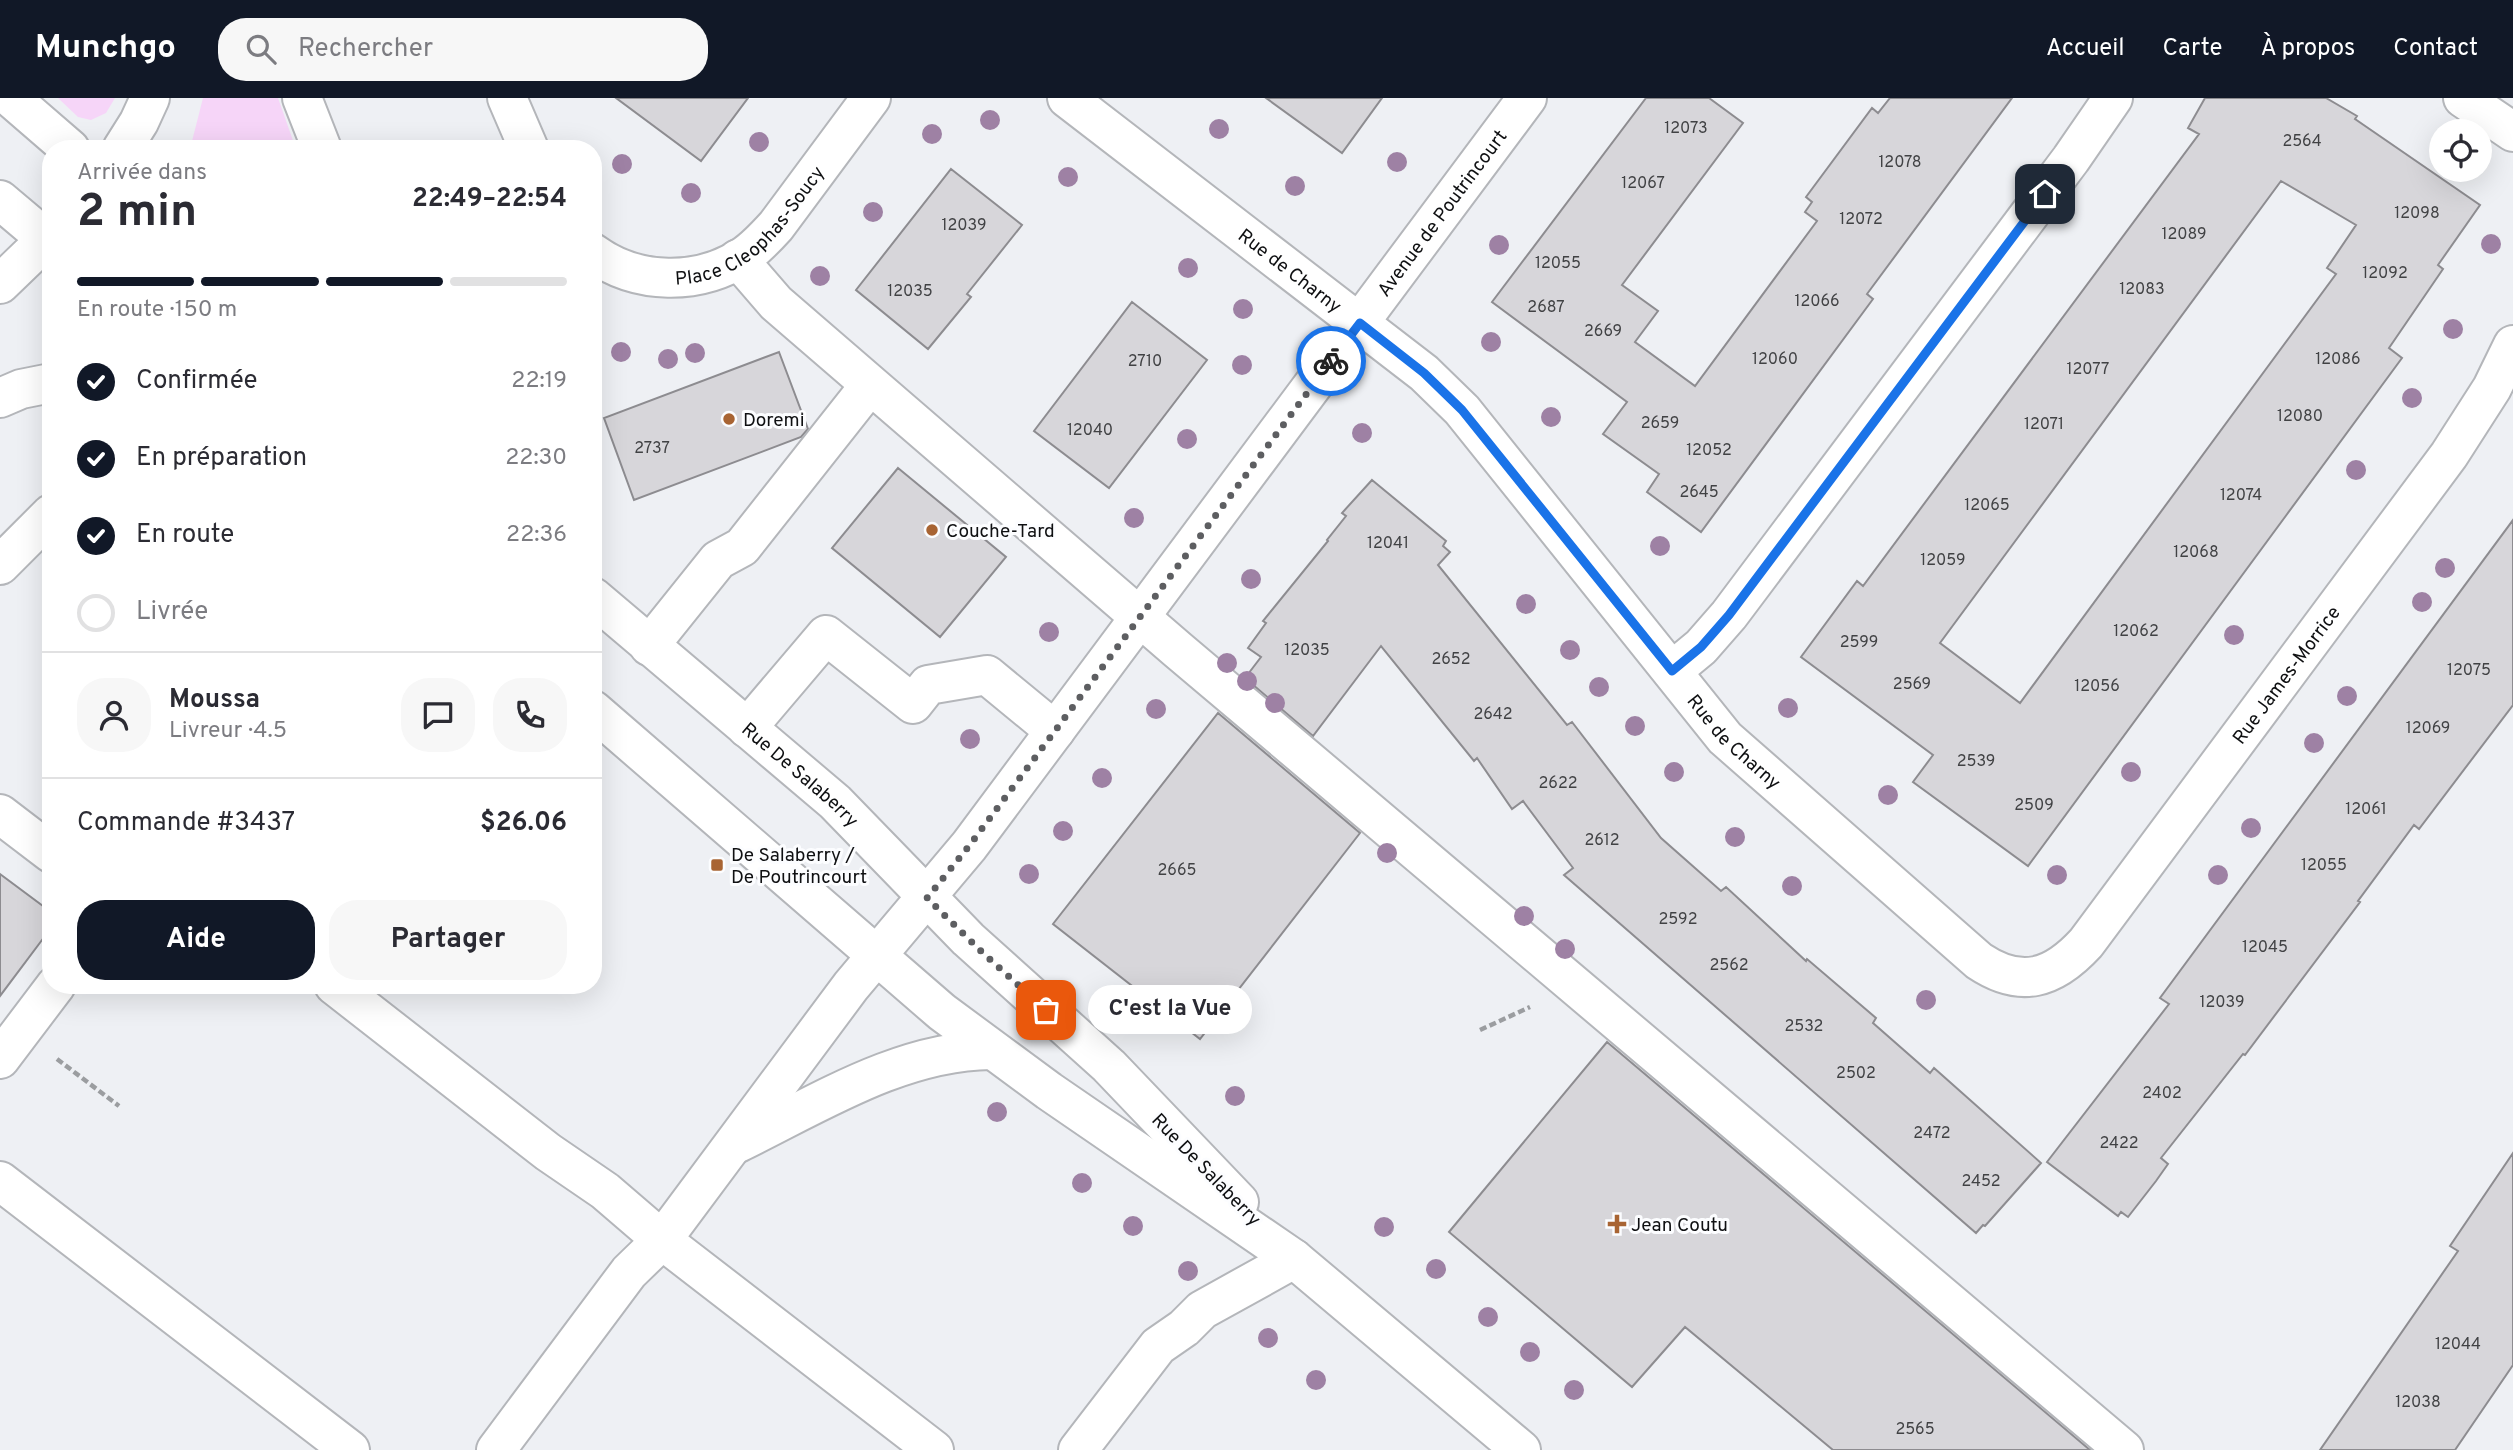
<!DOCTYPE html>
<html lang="fr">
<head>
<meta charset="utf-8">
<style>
  body { margin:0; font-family:Overpass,sans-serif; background:#f7f7f7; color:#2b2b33; height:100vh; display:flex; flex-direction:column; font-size:26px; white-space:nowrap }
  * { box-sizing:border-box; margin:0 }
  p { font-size:23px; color:#7c7c81 }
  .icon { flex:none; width:38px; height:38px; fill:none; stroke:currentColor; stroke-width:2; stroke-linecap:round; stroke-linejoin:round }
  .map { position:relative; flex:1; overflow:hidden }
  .panel { position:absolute; left:42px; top:42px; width:560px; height:854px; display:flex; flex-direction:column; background:#fff; border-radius:28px; box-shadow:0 7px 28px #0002 }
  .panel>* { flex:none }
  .controls { position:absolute; left:2429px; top:21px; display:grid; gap:14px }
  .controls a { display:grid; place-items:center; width:63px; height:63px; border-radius:50%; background:#fff; box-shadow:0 7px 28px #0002; font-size:35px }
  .pin { position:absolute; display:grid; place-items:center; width:60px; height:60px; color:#fff; margin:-30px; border-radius:14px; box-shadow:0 4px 10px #0006 }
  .courier { position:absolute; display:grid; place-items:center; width:70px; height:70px; margin:-35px; border:5px solid #1a73e8; border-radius:50%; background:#fff; color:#222; box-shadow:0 2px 9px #0007 }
  .bubble { position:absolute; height:49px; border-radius:24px; background:#fff; box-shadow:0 7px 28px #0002; font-size:23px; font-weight:700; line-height:49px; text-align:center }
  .headline em { font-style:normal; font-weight:700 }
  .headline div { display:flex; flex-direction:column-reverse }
  .headline { display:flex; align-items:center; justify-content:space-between; height:119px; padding:0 35px }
  h1 { font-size:46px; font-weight:700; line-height:52px }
  .bar { display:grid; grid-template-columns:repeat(4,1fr); gap:10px 7px; align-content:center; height:84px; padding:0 35px }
  .bar i { height:9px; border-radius:5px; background:#e1e1e2 }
  .bar .current { background:#111827 }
  .bar p { grid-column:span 4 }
  .line { display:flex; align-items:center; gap:18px; padding:0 35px; border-top:2px solid #e1e1e2 }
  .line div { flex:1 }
  .round { display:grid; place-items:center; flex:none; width:74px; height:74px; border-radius:28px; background:#f7f7f7 }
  ol { padding:0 35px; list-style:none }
  li { display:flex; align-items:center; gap:21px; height:77px }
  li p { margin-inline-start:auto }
  li .icon { padding:7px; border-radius:50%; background:#111827; color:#fff; stroke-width:4 }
  li:last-child { color:#7c7c81 }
  li i { width:38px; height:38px; border:4px solid #e1e1e2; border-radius:50% }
  .action { display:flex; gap:14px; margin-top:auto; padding:14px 35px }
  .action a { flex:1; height:80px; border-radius:28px; background:#111827; color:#fff; font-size:28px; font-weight:700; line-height:80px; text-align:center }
  .action a+a { background:#f7f7f7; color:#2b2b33 }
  header { display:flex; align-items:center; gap:42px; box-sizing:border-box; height:98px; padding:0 35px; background:#111827; color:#fff }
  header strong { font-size:33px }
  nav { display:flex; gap:38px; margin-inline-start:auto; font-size:24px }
  .search { width:490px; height:63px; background:#f7f7f7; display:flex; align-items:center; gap:18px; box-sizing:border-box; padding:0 24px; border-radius:28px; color:#7c7c81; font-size:26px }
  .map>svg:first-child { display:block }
  .green { fill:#f6d5f8 }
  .building { fill:#d7d6da; stroke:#8d8c90; stroke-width:2; fill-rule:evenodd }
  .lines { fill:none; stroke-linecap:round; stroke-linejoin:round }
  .minor-casing { stroke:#b4b6ba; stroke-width:42 }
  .major-casing { stroke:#b4b6ba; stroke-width:42 }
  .highway-casing { stroke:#b4b6ba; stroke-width:42 }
  .path { stroke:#9b9da0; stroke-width:4.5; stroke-dasharray:7 3.5; stroke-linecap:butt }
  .minor { stroke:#fff; stroke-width:38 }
  .major { stroke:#fff; stroke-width:38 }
  .highway { stroke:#fff; stroke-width:38 }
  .tree { fill:#9e81a4 }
  .done { stroke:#5d5e61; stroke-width:7; stroke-dasharray:0 12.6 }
  .route { stroke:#1a73e8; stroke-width:9 }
  .poi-dot { fill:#a86433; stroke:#fcfdff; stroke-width:2.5 }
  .labels { text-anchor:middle; stroke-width:6; stroke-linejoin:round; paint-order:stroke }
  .number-label { font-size:16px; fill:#414244 }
  .street-label { font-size:19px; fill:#0f1012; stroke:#fcfdff }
  .poi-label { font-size:19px; fill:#0f1012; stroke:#fcfdff; text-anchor:start }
</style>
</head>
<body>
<header>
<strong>Munchgo</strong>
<div class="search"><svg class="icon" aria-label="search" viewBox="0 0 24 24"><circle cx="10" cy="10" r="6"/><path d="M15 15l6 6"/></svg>Rechercher</div>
<nav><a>Accueil</a><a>Carte</a><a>À propos</a><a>Contact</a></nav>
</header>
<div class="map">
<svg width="2513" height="1352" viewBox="0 0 2513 1352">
  <rect width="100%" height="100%" fill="#eef0f4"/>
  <!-- green -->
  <path class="green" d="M58,0H115L106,15L91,22L78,19Z
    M203,0H278L296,51H190Z"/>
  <!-- building -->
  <path class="building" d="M616,0H748L701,63Z
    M1266,0H1382L1342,55Z
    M1646,0H1709L1743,25L1622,187L1658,213L1635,244L1695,288L1817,123L1805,114L1812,104L1806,99L1872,10L1878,15L1890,0H2012L1867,196L1873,201L1701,434L1647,394L1659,376L1603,336L1627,304L1492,204Z
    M2205,0H2326L2357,18L2355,21L2480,107L2438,167L2443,171L2389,250L2402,260L2028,768L1913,684L1933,657L1801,559L1857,483L1863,488L2199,36L2188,30ZM2281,83L2356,127L2327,170L2336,176L2020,605L1940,545Z
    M951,71L1022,127L967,196L971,199L928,251L856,192Z
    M1132,204L1207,262L1109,390L1034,333Z
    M779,254L808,331L801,339L634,402L604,320Z
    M898,370L1006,459L940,539L832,450Z
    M1372,382L1446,443L1443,448L1450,454L1438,467L1567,627L1572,624L1661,740L1721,793L1726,789L1806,863L1807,861L1876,920L1873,925L1930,975L1934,970L2041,1065L1985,1128L1983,1127L1976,1135L1564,777L1573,770L1523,703L1512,711L1477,660L1474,663L1381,548L1313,638L1245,580L1261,559L1248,550L1266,525L1263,523L1328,443L1327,442L1346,418L1342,415Z
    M2513,422V607L2419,731L2414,727L2358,803L2360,804L2245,957L2243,956L2161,1060L2168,1066L2156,1083L2128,1119L2121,1114L2118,1118L2047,1064L2169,906L2160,900Z
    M1218,615L1360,735L1200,941L1053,826Z
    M0,776L51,814V830L0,898Z
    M1607,944L2090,1352H1833L1685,1229L1632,1289L1449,1134Z
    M2513,1055V1267L2455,1352H2320L2458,1153L2450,1148Z"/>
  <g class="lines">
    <!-- minor casing -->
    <g class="minor-casing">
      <g id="minor">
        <path d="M507,0L529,51"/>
        <path id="s1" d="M1067,0L1424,275L1462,312L1725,640L1979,863C2021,891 2053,881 2086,845L2449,357L2492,290L2513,247"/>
        <path d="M2463,0L2513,34"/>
        <path id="s2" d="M593,155C637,187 699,188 744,158C756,150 766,139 776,128L871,0"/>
        <path d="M738,161L776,205L1178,552L2124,1352"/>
        <path d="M0,467L51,416"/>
        <path d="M649,548L718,462L742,449L870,287"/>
        <path d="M1672,573L1701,549L1729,517L2071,61L2113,0"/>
        <path d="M747,630L826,537L913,606L928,587L987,577L1055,633"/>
        <path d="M0,716L51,755"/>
        <path d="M334,887L548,1054L605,1093L662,1142L934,1352"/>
        <path d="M0,961L56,887"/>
        <path d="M738,1045C818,1006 900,953 991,952"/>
        <path d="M0,1083L350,1352"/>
        <path id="s3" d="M496,1352L629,1174L662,1142L851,888L969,748L1527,0"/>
        <path d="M1078,1352L1158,1248L1184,1230L1202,1212L1294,1161"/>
      </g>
    </g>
    <!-- major casing -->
    <g class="major-casing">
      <g id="major">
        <path d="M11,0L70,51"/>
        <path d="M0,102L51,145"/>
        <path id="s4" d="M593,499L835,704L968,841L1109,968L1239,1104"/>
        <path d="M593,612L942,914L1049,993L1294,1161L1521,1352"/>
      </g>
    </g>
    <!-- highway casing -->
    <g class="highway-casing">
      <path id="highway" d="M302,0L322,51
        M122,51L139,24L150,0
        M0,186L51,137
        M0,300L21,291L51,285"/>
    </g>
    <!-- path -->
    <path class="path" d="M1480,932L1530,909
      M57,961L119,1008"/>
    <!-- minor -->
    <use href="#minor" class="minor"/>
    <!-- major -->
    <use href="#major" class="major"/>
    <!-- highway -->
    <use href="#highway" class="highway"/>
  </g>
  <!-- trees -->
  <g class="tree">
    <circle cx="990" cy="22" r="10"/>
    <circle cx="1219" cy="31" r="10"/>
    <circle cx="932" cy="36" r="10"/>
    <circle cx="759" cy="44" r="10"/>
    <circle cx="1397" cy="64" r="10"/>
    <circle cx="622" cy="66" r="10"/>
    <circle cx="1068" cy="79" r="10"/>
    <circle cx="1295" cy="88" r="10"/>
    <circle cx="691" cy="95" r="10"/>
    <circle cx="873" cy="114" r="10"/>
    <circle cx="2491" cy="146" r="10"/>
    <circle cx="1499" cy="147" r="10"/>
    <circle cx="1188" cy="170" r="10"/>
    <circle cx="820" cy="178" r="10"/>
    <circle cx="1243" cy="211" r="10"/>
    <circle cx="2453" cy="231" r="10"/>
    <circle cx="1491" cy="244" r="10"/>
    <circle cx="621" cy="254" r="10"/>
    <circle cx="695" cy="255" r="10"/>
    <circle cx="668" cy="261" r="10"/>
    <circle cx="1242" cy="267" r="10"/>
    <circle cx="2412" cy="300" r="10"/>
    <circle cx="1551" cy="319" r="10"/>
    <circle cx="1362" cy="335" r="10"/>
    <circle cx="1187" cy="341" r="10"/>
    <circle cx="2356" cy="372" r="10"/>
    <circle cx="1134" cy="420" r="10"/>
    <circle cx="1660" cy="448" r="10"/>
    <circle cx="2445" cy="470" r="10"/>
    <circle cx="1251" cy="481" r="10"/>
    <circle cx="2422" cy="504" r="10"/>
    <circle cx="1526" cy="506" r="10"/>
    <circle cx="1049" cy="534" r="10"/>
    <circle cx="2234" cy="537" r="10"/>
    <circle cx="1570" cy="552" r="10"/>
    <circle cx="1227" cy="565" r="10"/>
    <circle cx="1247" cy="583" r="10"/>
    <circle cx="1599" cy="589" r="10"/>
    <circle cx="2347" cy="598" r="10"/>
    <circle cx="1275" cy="605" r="10"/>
    <circle cx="1788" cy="610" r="10"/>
    <circle cx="1156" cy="611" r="10"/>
    <circle cx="1635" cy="628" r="10"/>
    <circle cx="970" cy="641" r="10"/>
    <circle cx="2314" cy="645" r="10"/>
    <circle cx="1674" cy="674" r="10"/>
    <circle cx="2131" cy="674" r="10"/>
    <circle cx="1102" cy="680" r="10"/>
    <circle cx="1888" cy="697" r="10"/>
    <circle cx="2251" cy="730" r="10"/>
    <circle cx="1063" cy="733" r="10"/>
    <circle cx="1735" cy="739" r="10"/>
    <circle cx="1387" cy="755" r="10"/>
    <circle cx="1029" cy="776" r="10"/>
    <circle cx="2057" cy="777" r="10"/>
    <circle cx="2218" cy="777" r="10"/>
    <circle cx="1792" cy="788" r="10"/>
    <circle cx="1524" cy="818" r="10"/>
    <circle cx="1565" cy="851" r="10"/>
    <circle cx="1926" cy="902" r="10"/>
    <circle cx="1235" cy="998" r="10"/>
    <circle cx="997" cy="1014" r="10"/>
    <circle cx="1082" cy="1085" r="10"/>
    <circle cx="1133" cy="1128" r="10"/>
    <circle cx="1384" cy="1129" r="10"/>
    <circle cx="1436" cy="1171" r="10"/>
    <circle cx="1188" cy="1173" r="10"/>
    <circle cx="1488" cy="1219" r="10"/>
    <circle cx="1268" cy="1240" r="10"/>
    <circle cx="1530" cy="1254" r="10"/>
    <circle cx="1316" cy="1282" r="10"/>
    <circle cx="1574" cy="1292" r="10"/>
  </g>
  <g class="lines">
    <!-- done -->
    <path class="done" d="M1046,912L984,856L927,800L969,748L1331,263"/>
    <!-- route -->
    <path class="route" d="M1331,263L1360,225L1424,275L1462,312L1672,573L1701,549L1729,517L2045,96"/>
  </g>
  <!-- markers -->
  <g class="poi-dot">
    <circle cx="729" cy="321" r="7"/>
    <circle cx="932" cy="432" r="7"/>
    <rect x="710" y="760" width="14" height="14" rx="3.5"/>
    <path d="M1613.5 1115.5h7v7h7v7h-7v7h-7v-7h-7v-7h7z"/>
  </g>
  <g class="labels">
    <!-- number labels -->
    <g class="number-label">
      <text x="1686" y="35">12073</text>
      <text x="2302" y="48">2564</text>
      <text x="1900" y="69">12078</text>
      <text x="1643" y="90">12067</text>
      <text x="2417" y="120">12098</text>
      <text x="1861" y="126">12072</text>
      <text x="964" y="132">12039</text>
      <text x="2184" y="141">12089</text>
      <text x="1558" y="170">12055</text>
      <text x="2385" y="180">12092</text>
      <text x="2142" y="196">12083</text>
      <text x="910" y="198">12035</text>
      <text x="1817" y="208">12066</text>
      <text x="1546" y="214">2687</text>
      <text x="1603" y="238">2669</text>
      <text x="1775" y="266">12060</text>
      <text x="2338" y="266">12086</text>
      <text x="1145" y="268">2710</text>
      <text x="2088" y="276">12077</text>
      <text x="2300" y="323">12080</text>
      <text x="1660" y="330">2659</text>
      <text x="2044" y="331">12071</text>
      <text x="1090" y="337">12040</text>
      <text x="652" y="355">2737</text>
      <text x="1709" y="357">12052</text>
      <text x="1699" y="399">2645</text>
      <text x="2241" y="402">12074</text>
      <text x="1987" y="412">12065</text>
      <text x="1388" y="450">12041</text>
      <text x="2196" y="459">12068</text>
      <text x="1943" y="467">12059</text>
      <text x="2136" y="538">12062</text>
      <text x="1859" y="549">2599</text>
      <text x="1307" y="557">12035</text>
      <text x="1451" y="566">2652</text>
      <text x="2469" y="577">12075</text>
      <text x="1912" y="591">2569</text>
      <text x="2097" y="593">12056</text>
      <text x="1493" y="621">2642</text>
      <text x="2428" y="635">12069</text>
      <text x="1976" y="668">2539</text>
      <text x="1558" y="690">2622</text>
      <text x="2034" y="712">2509</text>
      <text x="2366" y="716">12061</text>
      <text x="1602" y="747">2612</text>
      <text x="2324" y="772">12055</text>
      <text x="1177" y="777">2665</text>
      <text x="1678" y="826">2592</text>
      <text x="2265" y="854">12045</text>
      <text x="1729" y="872">2562</text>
      <text x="2222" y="909">12039</text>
      <text x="1804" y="933">2532</text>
      <text x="1856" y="980">2502</text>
      <text x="2162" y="1000">2402</text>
      <text x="1932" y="1040">2472</text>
      <text x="2119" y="1050">2422</text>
      <text x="1981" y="1088">2452</text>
      <text x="2458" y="1251">12044</text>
      <text x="2418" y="1309">12038</text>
      <text x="1915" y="1336">2565</text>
    </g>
    <!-- street labels -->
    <g class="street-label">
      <text dy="7" stroke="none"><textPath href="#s3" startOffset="1558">Avenue de Poutrincourt</textPath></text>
      <text dy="7" stroke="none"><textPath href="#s2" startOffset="182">Place Cleophas-Soucy</textPath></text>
      <text dy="7" stroke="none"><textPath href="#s1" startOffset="282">Rue de Charny</textPath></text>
      <text dy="7" stroke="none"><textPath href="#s1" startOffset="1718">Rue James-Morrice</textPath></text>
      <text dy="7" stroke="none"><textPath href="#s1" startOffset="933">Rue de Charny</textPath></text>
      <text dy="7" stroke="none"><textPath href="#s4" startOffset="273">Rue De Salaberry</textPath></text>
      <text transform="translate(1207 1071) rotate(46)" y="7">Rue De Salaberry</text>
    </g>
    <!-- poi labels -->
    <g class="poi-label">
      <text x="743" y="328">Doremi</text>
      <text x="946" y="439">Couche-Tard</text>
      <text x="731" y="763">De Salaberry /<tspan x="731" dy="22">De Poutrincourt</tspan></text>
      <text x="1631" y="1133">Jean Coutu</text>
    </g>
  </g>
</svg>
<div class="controls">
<a><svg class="icon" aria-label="locate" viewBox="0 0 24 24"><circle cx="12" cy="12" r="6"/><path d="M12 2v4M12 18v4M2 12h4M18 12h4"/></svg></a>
</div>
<div class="pin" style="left:1046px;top:912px;background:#ea580c"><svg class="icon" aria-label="bag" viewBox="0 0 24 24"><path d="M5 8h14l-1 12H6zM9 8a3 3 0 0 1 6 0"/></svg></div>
<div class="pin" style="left:2045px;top:96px;background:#1f2937"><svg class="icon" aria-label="home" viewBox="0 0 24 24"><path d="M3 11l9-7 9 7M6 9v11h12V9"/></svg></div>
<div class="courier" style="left:1331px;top:263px"><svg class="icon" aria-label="bike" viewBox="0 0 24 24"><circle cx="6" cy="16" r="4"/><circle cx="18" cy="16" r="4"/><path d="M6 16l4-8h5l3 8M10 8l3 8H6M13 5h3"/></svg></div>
<div class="bubble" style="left:1088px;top:887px;width:164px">C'est la Vue</div>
<section class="panel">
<div class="headline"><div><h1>2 min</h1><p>Arrivée dans</p></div><em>22:49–22:54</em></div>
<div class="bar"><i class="current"></i><i class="current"></i><i class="current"></i><i></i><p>En route · 150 m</p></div>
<ol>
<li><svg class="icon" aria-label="check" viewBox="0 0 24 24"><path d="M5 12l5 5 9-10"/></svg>Confirmée<p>22:19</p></li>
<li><svg class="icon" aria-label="check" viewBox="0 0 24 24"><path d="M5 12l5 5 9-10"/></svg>En préparation<p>22:30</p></li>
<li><svg class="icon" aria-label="check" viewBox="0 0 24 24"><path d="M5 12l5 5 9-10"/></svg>En route<p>22:36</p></li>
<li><i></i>Livrée</li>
</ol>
<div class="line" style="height:126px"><a class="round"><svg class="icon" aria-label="person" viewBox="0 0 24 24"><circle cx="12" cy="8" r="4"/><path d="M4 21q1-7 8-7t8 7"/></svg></a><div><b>Moussa</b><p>Livreur · 4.5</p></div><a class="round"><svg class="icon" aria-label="chat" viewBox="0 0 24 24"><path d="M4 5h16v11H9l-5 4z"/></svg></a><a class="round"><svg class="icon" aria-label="phone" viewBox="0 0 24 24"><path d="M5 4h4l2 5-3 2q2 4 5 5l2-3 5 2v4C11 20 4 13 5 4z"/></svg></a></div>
<div class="line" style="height:91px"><div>Commande #3437</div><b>$26.06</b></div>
<div class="action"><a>Aide</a><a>Partager</a></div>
</section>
</div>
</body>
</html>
